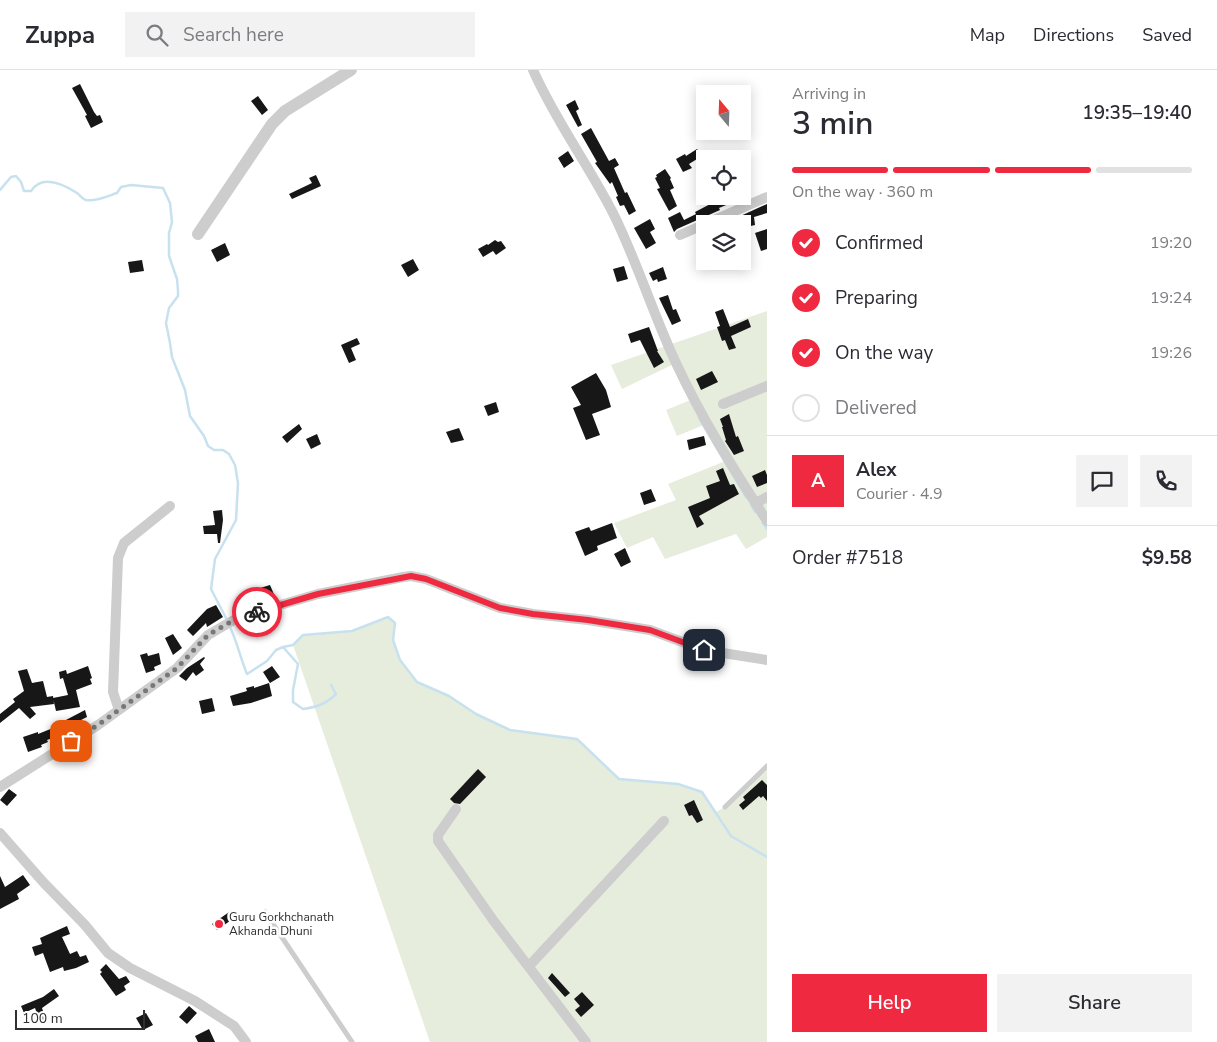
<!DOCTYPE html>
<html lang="en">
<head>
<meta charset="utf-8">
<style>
  body { margin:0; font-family:"Nunito Sans",sans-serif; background:#f2f2f3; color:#2b2b33; height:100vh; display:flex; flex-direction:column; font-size:19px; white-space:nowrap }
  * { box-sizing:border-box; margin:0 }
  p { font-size:16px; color:#7c7c81 }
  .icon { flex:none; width:28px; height:28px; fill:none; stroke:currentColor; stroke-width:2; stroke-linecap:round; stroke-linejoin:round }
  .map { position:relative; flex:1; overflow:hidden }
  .drawer { display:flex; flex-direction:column; background:#fff; width:450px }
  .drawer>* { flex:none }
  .needle { width:32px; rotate:341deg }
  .buttons { position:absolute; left:696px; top:15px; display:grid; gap:10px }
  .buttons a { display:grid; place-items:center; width:55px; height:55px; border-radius:0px; background:#fff; box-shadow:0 2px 12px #0003; font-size:25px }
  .scale { position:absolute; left:15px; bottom:12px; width:130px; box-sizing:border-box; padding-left:5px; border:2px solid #303030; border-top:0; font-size:14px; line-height:18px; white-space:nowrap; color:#303030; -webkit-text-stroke:4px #fff; paint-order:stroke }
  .pin { position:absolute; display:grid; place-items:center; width:42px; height:42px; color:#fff; margin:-21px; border-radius:10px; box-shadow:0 2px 8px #0006 }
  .courier { position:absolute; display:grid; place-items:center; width:50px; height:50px; margin:-25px; border:4px solid #ef2940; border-radius:50%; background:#fff; color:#222; box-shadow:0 1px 6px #0007 }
  .head em { font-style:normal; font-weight:600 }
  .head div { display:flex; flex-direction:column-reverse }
  .head { display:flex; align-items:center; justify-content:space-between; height:85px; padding:0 25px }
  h1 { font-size:32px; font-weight:600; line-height:38px }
  .bar { display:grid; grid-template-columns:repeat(4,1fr); gap:8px 5px; align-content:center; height:60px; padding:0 25px }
  .bar i { height:6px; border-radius:4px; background:#e1e1e2 }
  .bar .current { background:#ef2940 }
  .bar p { grid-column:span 4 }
  .line { display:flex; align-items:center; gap:12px; padding:0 25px; border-top:1px solid #e1e1e2 }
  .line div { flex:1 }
  .round { display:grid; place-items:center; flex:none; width:52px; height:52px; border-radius:0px; background:#f2f2f3 }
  ol { padding:0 25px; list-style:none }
  li { display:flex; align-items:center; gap:15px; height:55px }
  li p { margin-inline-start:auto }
  li .icon { padding:5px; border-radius:50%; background:#ef2940; color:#fff; stroke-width:4 }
  li:last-child { color:#7c7c81 }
  li i { width:28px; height:28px; border:2px solid #e1e1e2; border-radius:50% }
  .primary-button { display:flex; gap:10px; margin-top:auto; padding:10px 25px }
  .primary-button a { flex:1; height:58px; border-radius:0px; background:#ef2940; color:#fff; font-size:20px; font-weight:600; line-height:58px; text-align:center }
  .primary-button a+a { background:#f2f2f3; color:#2b2b33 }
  header { display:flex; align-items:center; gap:30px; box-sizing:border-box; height:70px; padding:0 25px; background:#fff; border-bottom:1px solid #e1e1e2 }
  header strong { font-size:24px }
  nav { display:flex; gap:28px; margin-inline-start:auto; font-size:18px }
  .search { width:350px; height:45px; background:#f2f2f3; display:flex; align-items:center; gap:12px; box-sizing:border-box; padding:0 18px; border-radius:0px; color:#7c7c81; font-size:19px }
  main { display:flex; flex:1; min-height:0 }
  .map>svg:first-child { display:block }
  .green { fill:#e6eddd }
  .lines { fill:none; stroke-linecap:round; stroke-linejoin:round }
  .stream { stroke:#c8e1ee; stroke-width:2.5 }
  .building { fill:#171717 }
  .service { stroke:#cdcdcd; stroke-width:5 }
  .minor { stroke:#cdcdcd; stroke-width:10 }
  .tertiary { stroke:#cdcdcd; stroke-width:12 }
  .done { stroke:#787878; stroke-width:5; stroke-dasharray:0 9 }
  .route { stroke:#ef2940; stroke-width:6 }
  .poi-dot { fill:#ef2940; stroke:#fff; stroke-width:2 }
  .labels { text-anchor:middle; stroke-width:5; stroke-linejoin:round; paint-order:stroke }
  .poi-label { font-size:12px; fill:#303030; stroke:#fff; text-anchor:start }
</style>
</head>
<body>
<header>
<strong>Zuppa</strong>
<div class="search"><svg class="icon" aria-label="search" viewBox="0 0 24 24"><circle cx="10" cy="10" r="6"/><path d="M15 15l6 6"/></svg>Search here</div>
<nav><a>Map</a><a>Directions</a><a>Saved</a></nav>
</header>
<main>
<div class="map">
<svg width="767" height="972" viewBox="0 0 767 972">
  <rect width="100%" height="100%" fill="#fff"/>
  <!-- green -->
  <path class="green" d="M767,241V467L746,479L736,464L665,489L653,467L627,478L614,453L676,430L668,414L728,390L706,354L677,366L666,340L693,329L676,293L622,319L611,295Z
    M388,547L395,553L393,570L400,590L417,612L449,626L476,644L510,660L577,669L619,709L678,714L702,722L716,742L725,737L767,696V972H430L293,575L303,565L352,561Z"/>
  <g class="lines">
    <!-- stream -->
    <path class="stream" d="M0,120L11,107L16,106L21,112L24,121H31C42,104 63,114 77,123C80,125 82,129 86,130C96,132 108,126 117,123L121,117L131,115L163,118L170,133L172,152L169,163V186L177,209L178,221V226L169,238L166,253L170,273L172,287L185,320L190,346L204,366L208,376L214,380H223L229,384L235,395L238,413L236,450L215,489L211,519L227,550
      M699,348L746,427
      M751,435L755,442
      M763,453L767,459
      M229,555C237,571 240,587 247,604L267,591L276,580L283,577L298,594L293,620V632L303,639C317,637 326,634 336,624L331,615
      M283,577L293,575L303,565L352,561L388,547L395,553L393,570L400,590L417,612L449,626L476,644L510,660L577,669L619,709L678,714L702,722L731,766L767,787"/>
  </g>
  <!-- building -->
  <path class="building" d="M80,14L94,42L97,46L100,45L103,52L91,58L85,46L87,45L72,18Z
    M258,26L268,40L262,45L251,31Z
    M575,30L579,39L576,41L582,55L578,57L566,35Z
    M591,58L609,91L615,88L619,95L614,98L625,123L627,122L636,141L629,145L624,135L620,136L616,127L618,126L612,112L610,114L595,93L597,92L581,64Z
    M697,79L702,86L689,94L692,98L683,102L676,89L685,84L686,86Z
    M568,81L574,91L564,98L558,88Z
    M665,99L671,108L670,109L674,118L670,120L677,136L669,141L657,119L660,118L655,108L657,107L656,105Z
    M316,105L321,116L292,129L289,124L312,113L309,108Z
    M716,126H728L731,133L719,138L720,140L677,159L674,162L668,148L680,142L684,150L696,144L695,142L718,130Z
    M767,134V143L754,147L755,155L742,158V154H723Z
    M650,149L655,159L650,162L656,173L646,179L634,158Z
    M767,159V179L761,181L755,163Z
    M495,170L498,172L501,171L506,178L496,185L493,181L483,187L478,179L487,174L488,175Z
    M225,173L230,185L217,192L211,180Z
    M413,189L419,200L408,207L401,195Z
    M142,190L144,201L130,203L128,192Z
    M624,196L628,209L617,212L613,199Z
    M663,197L667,209L658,212L657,209L653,211L649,203Z
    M668,225L673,240L676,239L681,251L672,255L659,228Z
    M723,239L730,257L748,249L751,257L731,266L736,278L729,280L725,270L722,271L717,257L720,256L715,242Z
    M649,257L658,281H657L664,292L654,298L640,270L631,273L628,264Z
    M357,268L360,274L351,278L356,290L349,293L341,275Z
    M712,301L718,312L701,320L696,309Z
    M596,303L606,320L611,337L592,344L600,365L586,370L573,338L581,335L571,317Z
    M496,332L499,342L488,346L484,336Z
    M729,344L736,367L738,366L744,381L734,385L725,371L726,370L722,357H723L720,349Z
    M299,354L302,359L287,373L282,367Z
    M459,358L464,370L451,373L446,362Z
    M317,364L321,374L311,379L306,369Z
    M704,366L706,375L689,380L687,370Z
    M723,398L730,415L734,414L739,424L699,446L704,454L697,458L688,437L710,428L706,416L720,411L716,401Z
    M765,400L767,405V413L757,417L752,406Z
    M651,419L656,431L644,435L640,423Z
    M222,440L223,450L220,473H218L217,464H204L203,456L215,455L213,441Z
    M612,453L617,468L597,476L598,480L585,486L575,462L589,457L591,461Z
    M625,478L631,492L621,497L614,484Z
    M270,515L276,529L256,528L257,519Z
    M216,535L223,547L207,557L206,553L193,566L187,560L207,539Z
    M173,564L182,578L173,585L165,568Z
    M147,583L148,586L159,583L161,594L154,597L155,600L146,603L140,585Z
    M204,587L205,588L200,594L204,600L196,606L193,602L186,611L179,606L187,598Z
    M88,596L92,608L90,609L92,614L76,620L80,637L56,641L53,628L68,625L63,608L60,609L59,602L66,600L67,604Z
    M272,596L280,607L270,613L263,602Z
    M27,599L32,613L43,611L47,627L53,626L54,634L30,637L36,644L30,649L19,638L0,653V644L15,632L13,629L24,621L18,601Z
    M269,613L272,626L251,633L233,636L230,626L247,621L246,618L254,616V618Z
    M212,628L215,641L202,644L199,631Z
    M85,640L87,647L67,657L64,651Z
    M63,654L67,663L47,670L48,672L41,675L42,677L28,682L23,667L38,662V664Z
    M478,699L486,707L460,734L454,733L450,729Z
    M762,710L767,715V731L763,726L761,728L759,726L743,740L739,735L745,730L743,727Z
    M9,719L17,725L7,736L0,730Z
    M694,730L703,750L697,753L692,745L689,746L684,735Z
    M23,805L30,815L17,824L19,829L0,839V806L5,817Z
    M232,840L237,846L217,860L212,854Z
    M67,856L70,864L62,867L70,884L77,881L80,887L86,885L89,892L76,898L64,901L63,897L50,902L43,883L35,886L32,877L42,874L40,868Z
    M106,894L119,909L126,906L130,912L124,916L126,920L116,926L100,904L102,902L100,900Z
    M552,903L570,923L565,927L548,908Z
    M54,919L59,926L42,938L46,950L40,952L35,938L24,943L21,936L43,927Z
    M582,922L594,935L581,947L575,940L580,936L574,929Z
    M189,936L197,943L187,954L179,947Z
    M146,943L153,955L143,960L136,948Z
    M209,959L215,972H198L195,966Z"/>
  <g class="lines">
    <!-- service -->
    <path class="service" d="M725,737L767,696
      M265,842L352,972"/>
    <!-- minor -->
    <path class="minor" d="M533,0C555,50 588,94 613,143C637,191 653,244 676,293C702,349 734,400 767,451
      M680,165L767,127
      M723,334L767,316
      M756,433L767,427
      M119,640L113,622L118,488L124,473L170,436
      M0,717L98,655L177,598L208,565L239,547L318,524L403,507L411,506L426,509L500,538L533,544L588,550L650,560L704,580L767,590
      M456,739L438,765V771L493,850L586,972
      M0,763L44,813L85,855L108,883L130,898L195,931L234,956L246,972
      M529,896L664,751"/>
    <!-- tertiary -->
    <path class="tertiary" d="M198,164L272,54L285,41L351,0"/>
  </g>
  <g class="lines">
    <!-- done -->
    <path class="done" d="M71,671L98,655L177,598L208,565L239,547L257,542"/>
    <!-- route -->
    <path class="route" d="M257,542L318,524L411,506L426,509L500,538L533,544L588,550L650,560L704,580"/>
  </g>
  <!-- markers -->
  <circle class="poi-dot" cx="219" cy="854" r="5"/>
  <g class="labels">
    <!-- poi labels -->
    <g class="poi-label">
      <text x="229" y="851">Guru Gorkhchanath<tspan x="229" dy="14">Akhanda Dhuni</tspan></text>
    </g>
  </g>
</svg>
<div class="buttons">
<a><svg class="needle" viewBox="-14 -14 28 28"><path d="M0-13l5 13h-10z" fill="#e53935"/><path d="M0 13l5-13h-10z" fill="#7c7c81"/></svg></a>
<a><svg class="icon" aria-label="locate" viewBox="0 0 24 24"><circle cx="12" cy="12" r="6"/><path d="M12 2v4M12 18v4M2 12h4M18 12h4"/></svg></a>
<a><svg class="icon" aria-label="layers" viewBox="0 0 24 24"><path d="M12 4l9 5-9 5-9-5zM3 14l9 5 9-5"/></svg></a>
</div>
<div class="scale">100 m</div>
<div class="pin" style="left:71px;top:671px;background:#ea580c"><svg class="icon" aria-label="bag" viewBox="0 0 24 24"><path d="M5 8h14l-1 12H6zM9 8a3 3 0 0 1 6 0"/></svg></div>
<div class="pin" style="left:704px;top:580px;background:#1f2937"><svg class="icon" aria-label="home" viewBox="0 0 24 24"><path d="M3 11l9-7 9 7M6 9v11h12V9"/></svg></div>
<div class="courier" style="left:257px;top:542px"><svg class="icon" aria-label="bike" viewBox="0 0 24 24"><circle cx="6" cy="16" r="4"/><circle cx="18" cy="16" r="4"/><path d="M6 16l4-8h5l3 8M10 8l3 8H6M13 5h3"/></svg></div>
</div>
<section class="drawer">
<div class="head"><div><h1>3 min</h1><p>Arriving in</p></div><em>19:35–19:40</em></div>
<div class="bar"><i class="current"></i><i class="current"></i><i class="current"></i><i></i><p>On the way · 360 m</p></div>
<ol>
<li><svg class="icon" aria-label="check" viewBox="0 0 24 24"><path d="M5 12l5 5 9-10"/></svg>Confirmed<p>19:20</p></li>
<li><svg class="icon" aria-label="check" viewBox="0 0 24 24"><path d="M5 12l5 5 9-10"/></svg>Preparing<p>19:24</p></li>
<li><svg class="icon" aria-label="check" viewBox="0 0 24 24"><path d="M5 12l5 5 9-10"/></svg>On the way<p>19:26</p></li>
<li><i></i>Delivered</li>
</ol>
<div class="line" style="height:90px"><b class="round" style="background:#ef2940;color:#fff">A</b><div><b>Alex</b><p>Courier · 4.9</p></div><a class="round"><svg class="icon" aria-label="chat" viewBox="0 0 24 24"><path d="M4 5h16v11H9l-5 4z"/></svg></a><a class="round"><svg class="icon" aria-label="phone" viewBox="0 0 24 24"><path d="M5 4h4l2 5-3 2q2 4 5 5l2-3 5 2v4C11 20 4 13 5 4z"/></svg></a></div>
<div class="line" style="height:65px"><div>Order #7518</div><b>$9.58</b></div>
<div class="primary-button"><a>Help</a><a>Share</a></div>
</section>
</main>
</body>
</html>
